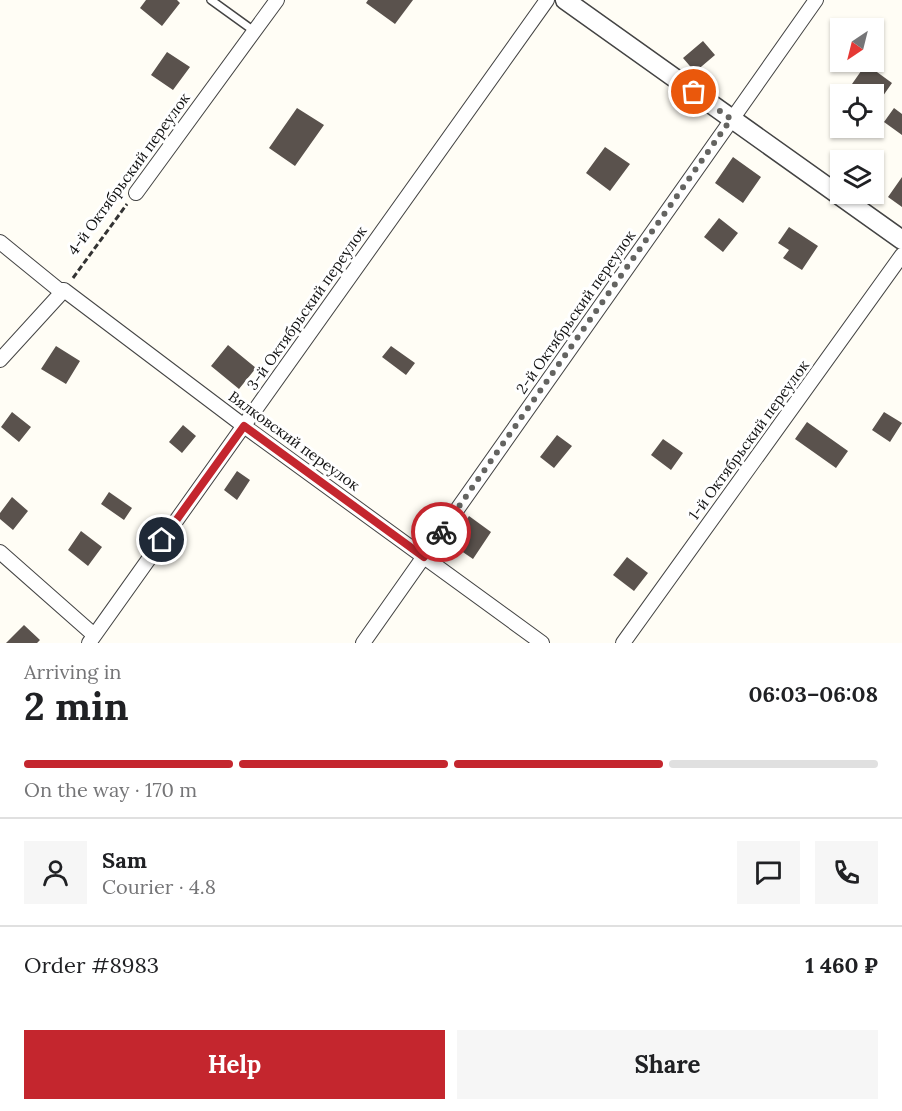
<!DOCTYPE html>
<html lang="en">
<head>
<meta charset="utf-8">
<style>
  body { margin:0; font-family:Lora,serif; background:#f6f6f6; color:#202124; height:100vh; display:flex; flex-direction:column; font-size:22px; white-space:nowrap }
  * { box-sizing:border-box; margin:0 }
  p { font-size:20px; color:#757577 }
  .icon { flex:none; width:33px; height:33px; fill:none; stroke:currentColor; stroke-width:2; stroke-linecap:round; stroke-linejoin:round }
  .map { position:relative; height:643px; overflow:hidden }
  .side { display:flex; flex-direction:column; background:#fff; flex:1 }
  .side>* { flex:none }
  .needle { width:39px; rotate:215deg }
  .tools { position:absolute; left:830px; top:18px; display:grid; gap:12px }
  .tools a { display:grid; place-items:center; width:54px; height:54px; border-radius:0px; background:#fff; box-shadow:0 2px 4px #0004; font-size:30px }
  .pin { position:absolute; display:grid; place-items:center; width:51px; height:51px; color:#fff; margin:-26px; border:3px solid #fff; border-radius:50%; box-shadow:0 2px 6px #0007 }
  .courier { position:absolute; display:grid; place-items:center; width:60px; height:60px; margin:-30px; border:4px solid #c4262e; border-radius:50%; background:#fff; color:#222; box-shadow:0 2px 8px #0007 }
  .overview em { font-style:normal; font-weight:700 }
  .overview div { display:flex; flex-direction:column-reverse }
  .overview { display:flex; align-items:center; justify-content:space-between; height:102px; padding:0 24px }
  h1 { font-size:39px; font-weight:700; line-height:45px }
  .bar { display:grid; grid-template-columns:repeat(4,1fr); gap:9px 6px; align-content:center; height:72px; padding:0 24px }
  .bar i { height:8px; border-radius:4px; background:#e0e0e0 }
  .bar .active { background:#c4262e }
  .bar p { grid-column:span 4 }
  .line { display:flex; align-items:center; gap:15px; padding:0 24px; border-top:2px solid #e0e0e0 }
  .line div { flex:1 }
  .round { display:grid; place-items:center; flex:none; width:63px; height:63px; border-radius:0px; background:#f6f6f6 }
  .action { display:flex; gap:12px; margin-top:auto; padding:12px 24px }
  .action a { flex:1; height:69px; border-radius:0px; background:#c4262e; color:#fff; font-size:24px; font-weight:700; line-height:69px; text-align:center }
  .action a+a { background:#f6f6f6; color:#202124 }
  .map>svg:first-child { display:block }
  .building { fill:#5a524d }
  .lines { fill:none; stroke-linecap:round; stroke-linejoin:round }
  .service-casing { stroke:#444; stroke-width:10 }
  .minor-casing { stroke:#444; stroke-width:16 }
  .tertiary-casing { stroke:#444; stroke-width:21 }
  .path { stroke:#333; stroke-width:3; stroke-dasharray:6 3; stroke-linecap:butt }
  .service { stroke:#fff; stroke-width:7 }
  .minor { stroke:#fff; stroke-width:14 }
  .tertiary { stroke:#fff; stroke-width:18 }
  .done { stroke:#646461; stroke-width:6; stroke-dasharray:0 10.8 }
  .route { stroke:#c4262e; stroke-width:8 }
  .labels { text-anchor:middle; stroke-width:6; stroke-linejoin:round; paint-order:stroke }
  .street-label { font-size:15px; fill:#111; stroke:#fff }
</style>
</head>
<body>
<div class="map">
<svg width="902" height="643" viewBox="0 0 902 643">
  <rect width="100%" height="100%" fill="#fffdf5"/>
  <!-- building -->
  <path class="building" d="M146,0H177L180,3L162,26L140,8Z
    M368,0H413L395,24L366,3Z
    M703,41L715,55L695,72L683,58Z
    M167,52L190,67L173,90L151,75Z
    M866,64L892,83L878,103L873,99V94H867L852,84Z
    M297,108L324,125L295,166L269,148Z
    M894,108L902,114V135L884,122Z
    M605,147L630,164L610,191L586,173Z
    M733,157L761,177L743,203L715,183Z
    M902,177V207L888,197Z
    M719,218L738,233L723,252L704,237Z
    M789,227L818,246L802,270L783,258L789,250L778,243Z
    M228,345L256,368L239,389L211,366Z
    M56,346L80,361L66,384L41,369Z
    M391,346L415,363L406,375L382,357Z
    M12,412L31,427L19,442L1,427Z
    M884,412L902,423L890,442L872,430Z
    M807,422L848,451L836,468L795,439Z
    M183,425L196,436L182,453L169,442Z
    M557,435L572,446L554,468L540,457Z
    M663,439L683,453L671,470L651,455Z
    M237,471L250,480L237,500L224,490Z
    M109,492L132,508L124,520L101,504Z
    M12,497L28,511L13,530L0,519V513Z
    M469,516L491,532L473,559L451,544Z
    M81,531L102,547L88,566L68,550Z
    M627,557L648,573L634,591L613,575Z
    M24,625L40,640L37,643H6Z"/>
  <g class="lines">
    <!-- service casing -->
    <g class="service-casing">
      <path id="service" d="M211,0L254,31"/>
    </g>
    <!-- minor casing -->
    <g class="minor-casing">
      <path id="minor" d="M136,193L277,0
        M0,242L59,290H64L244,426L542,643
        M0,360L64,290
        M0,552L94,635
        M89,643L547,0
        M363,643L816,0
        M623,643L902,255"/>
    </g>
    <!-- tertiary casing -->
    <g class="tertiary-casing">
      <path id="tertiary" d="M565,0L902,240"/>
    </g>
    <!-- path -->
    <path class="path" d="M73,278L127,204"/>
    <!-- service -->
    <use href="#service" class="service"/>
    <!-- minor -->
    <use href="#minor" class="minor"/>
    <!-- tertiary -->
    <use href="#tertiary" class="tertiary"/>
  </g>
  <g class="lines">
    <!-- done -->
    <path class="done" d="M441,532L731,119L694,92"/>
    <!-- route -->
    <path class="route" d="M162,540L244,426L424,557L441,532"/>
  </g>
  <g class="labels">
    <!-- street labels -->
    <g class="street-label">
      <text transform="translate(129 174) rotate(-54)" y="5">4-й Октябрьский переулок</text>
      <text transform="translate(307 308) rotate(-55)" y="5">3-й Октябрьский переулок</text>
      <text transform="translate(576 312) rotate(-55)" y="5">2-й Октябрьский переулок</text>
      <text transform="translate(749 440) rotate(-54)" y="5">1-й Октябрьский переулок</text>
      <text transform="translate(294 441) rotate(36)" y="5">Вялковский переулок</text>
    </g>
  </g>
</svg>
<div class="tools">
<a><svg class="needle" viewBox="-14 -14 28 28"><path d="M0-13l5 13h-10z" fill="#e53935"/><path d="M0 13l5-13h-10z" fill="#757577"/></svg></a>
<a><svg class="icon" aria-label="locate" viewBox="0 0 24 24"><circle cx="12" cy="12" r="6"/><path d="M12 2v4M12 18v4M2 12h4M18 12h4"/></svg></a>
<a><svg class="icon" aria-label="layers" viewBox="0 0 24 24"><path d="M12 4l9 5-9 5-9-5zM3 14l9 5 9-5"/></svg></a>
</div>
<div class="pin" style="left:694px;top:92px;background:#ea580c"><svg class="icon" aria-label="bag" viewBox="0 0 24 24"><path d="M5 8h14l-1 12H6zM9 8a3 3 0 0 1 6 0"/></svg></div>
<div class="pin" style="left:162px;top:540px;background:#1f2937"><svg class="icon" aria-label="home" viewBox="0 0 24 24"><path d="M3 11l9-7 9 7M6 9v11h12V9"/></svg></div>
<div class="courier" style="left:441px;top:532px"><svg class="icon" aria-label="bike" viewBox="0 0 24 24"><circle cx="6" cy="16" r="4"/><circle cx="18" cy="16" r="4"/><path d="M6 16l4-8h5l3 8M10 8l3 8H6M13 5h3"/></svg></div>
</div>
<section class="side">
<div class="overview"><div><h1>2 min</h1><p>Arriving in</p></div><em>06:03–06:08</em></div>
<div class="bar"><i class="active"></i><i class="active"></i><i class="active"></i><i></i><p>On the way · 170 m</p></div>
<div class="line" style="height:108px"><a class="round"><svg class="icon" aria-label="person" viewBox="0 0 24 24"><circle cx="12" cy="8" r="4"/><path d="M4 21q1-7 8-7t8 7"/></svg></a><div><b>Sam</b><p>Courier · 4.8</p></div><a class="round"><svg class="icon" aria-label="chat" viewBox="0 0 24 24"><path d="M4 5h16v11H9l-5 4z"/></svg></a><a class="round"><svg class="icon" aria-label="phone" viewBox="0 0 24 24"><path d="M5 4h4l2 5-3 2q2 4 5 5l2-3 5 2v4C11 20 4 13 5 4z"/></svg></a></div>
<div class="line" style="height:78px"><div>Order #8983</div><b>1 460 ₽</b></div>
<div class="action"><a>Help</a><a>Share</a></div>
</section>
</body>
</html>
